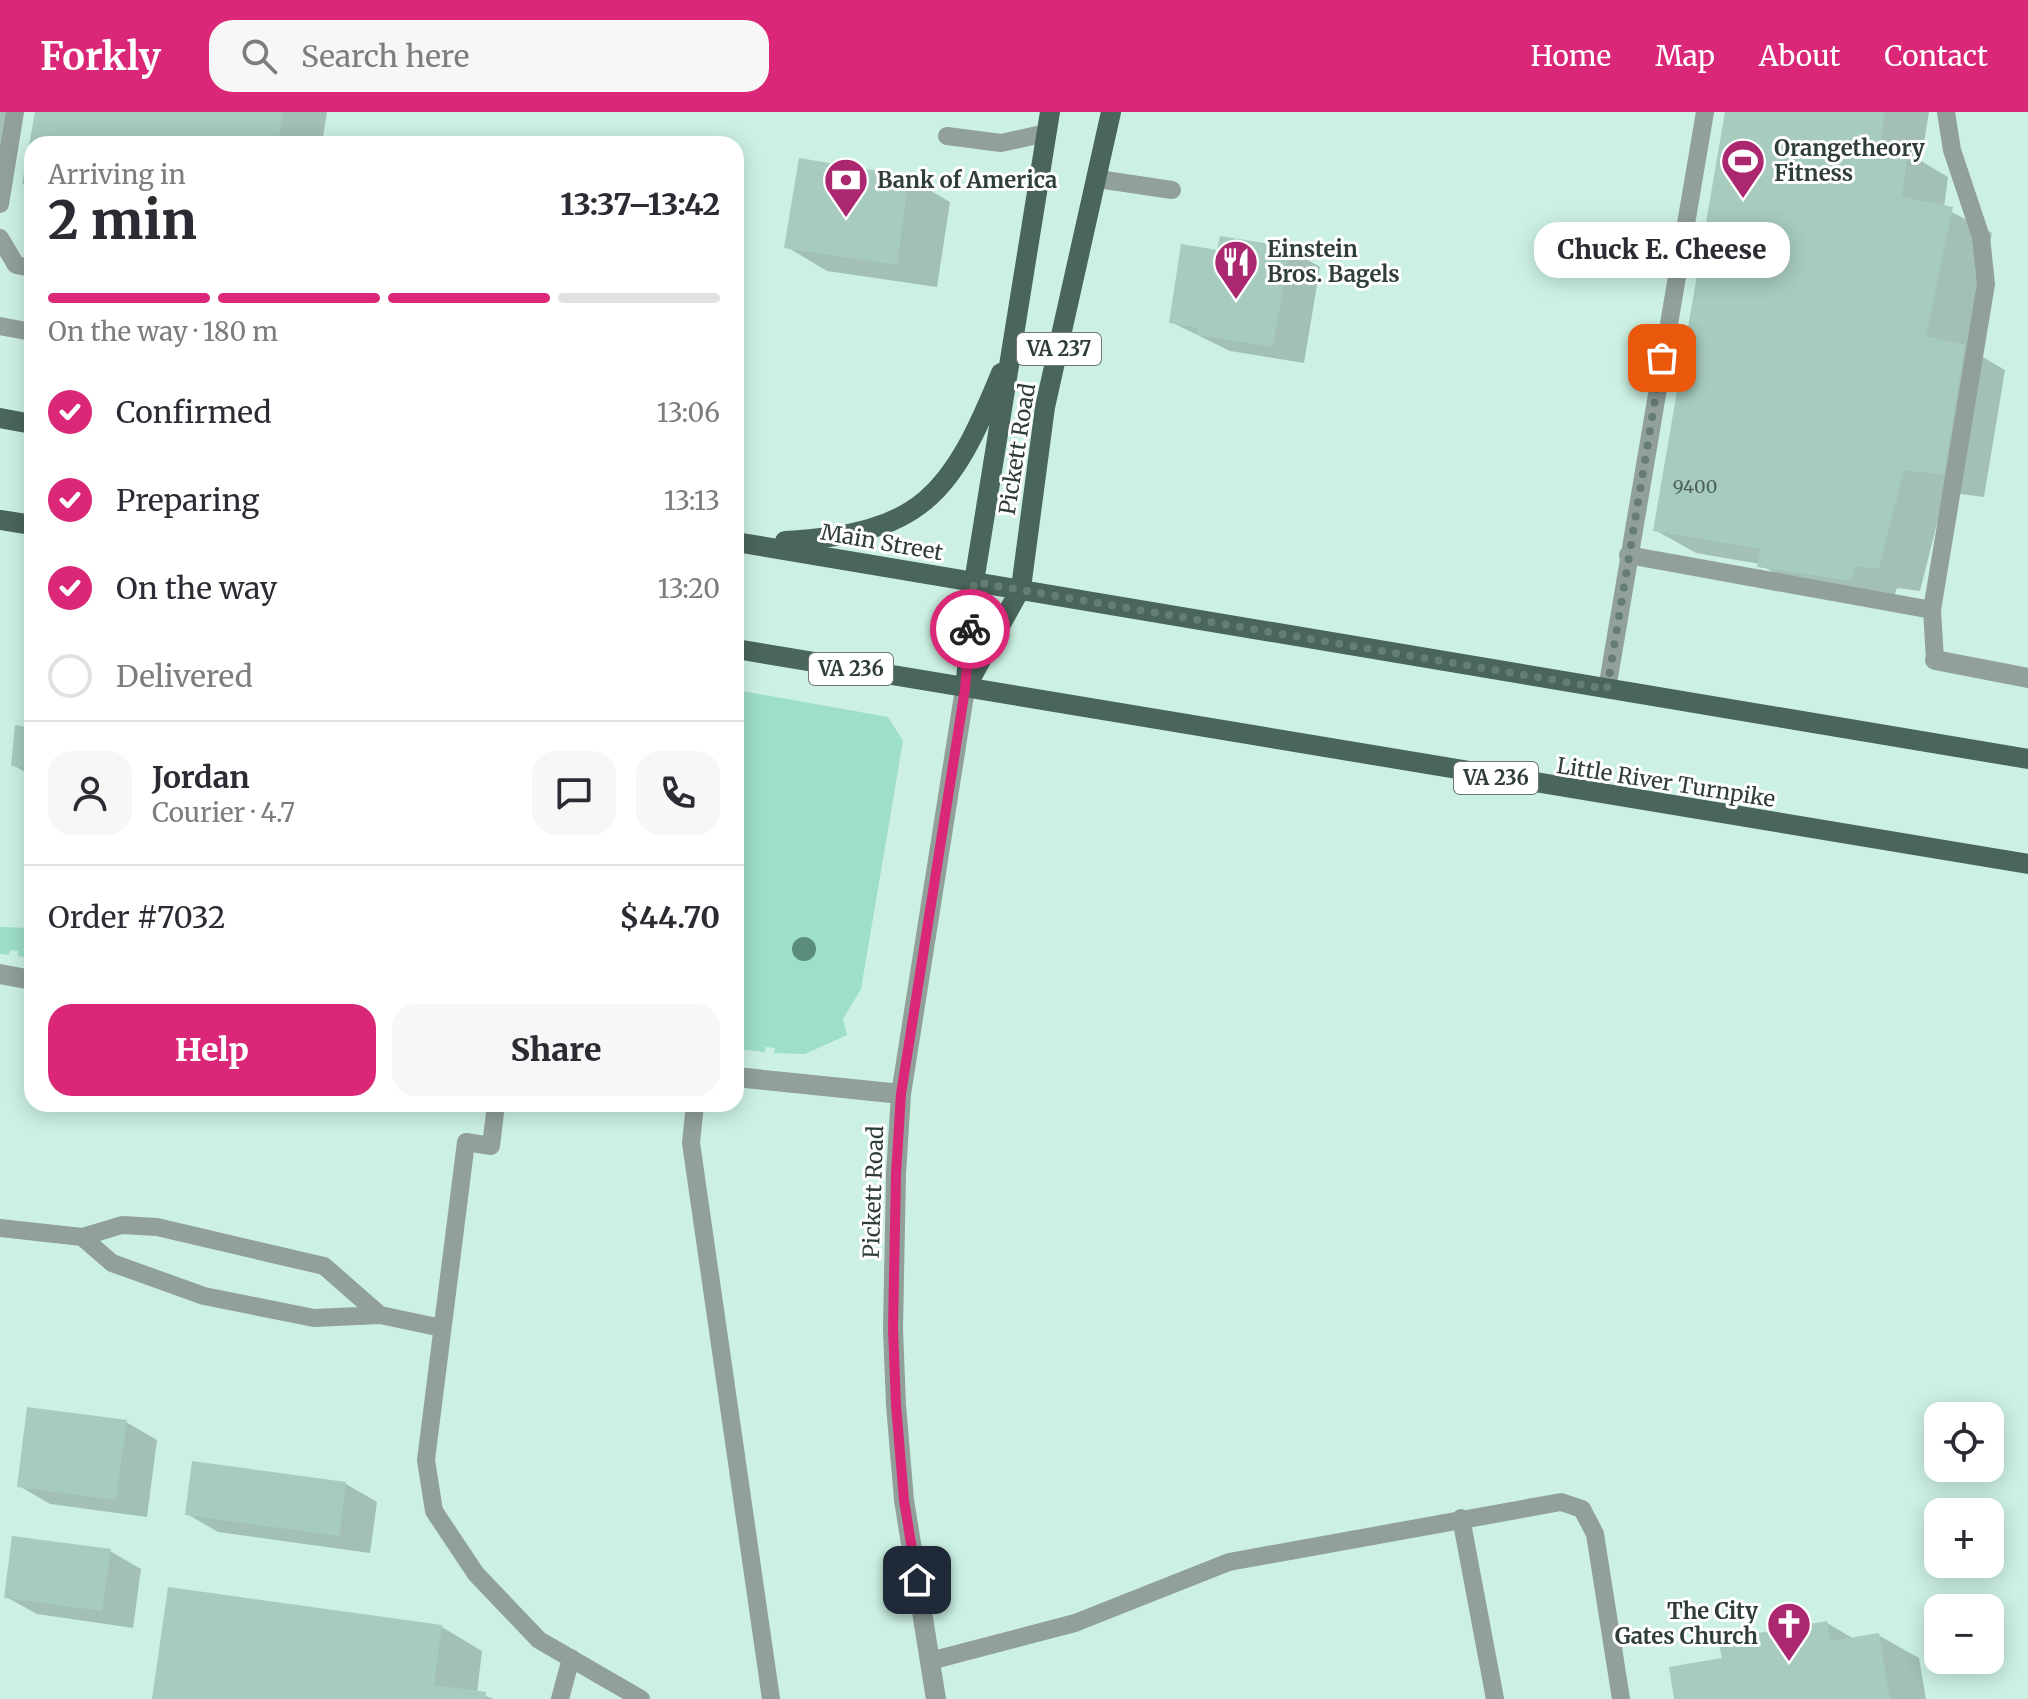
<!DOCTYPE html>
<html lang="en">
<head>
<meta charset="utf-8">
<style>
  body { margin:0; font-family:Merriweather,serif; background:#f7f7f7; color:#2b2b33; height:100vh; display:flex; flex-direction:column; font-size:30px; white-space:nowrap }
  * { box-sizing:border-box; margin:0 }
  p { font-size:26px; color:#7c7c81 }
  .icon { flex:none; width:44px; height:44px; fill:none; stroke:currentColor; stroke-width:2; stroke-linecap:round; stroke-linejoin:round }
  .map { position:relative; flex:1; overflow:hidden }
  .panel { position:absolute; left:24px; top:24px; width:720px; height:976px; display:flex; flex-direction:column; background:#fff; border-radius:24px; box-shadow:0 4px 20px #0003 }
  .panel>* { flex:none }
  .fabs { position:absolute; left:1924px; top:1290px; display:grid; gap:16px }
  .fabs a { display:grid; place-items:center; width:80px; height:80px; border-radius:16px; background:#fff; box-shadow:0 4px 20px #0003; font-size:40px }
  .pin { position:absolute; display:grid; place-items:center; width:68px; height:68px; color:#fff; margin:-34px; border-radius:16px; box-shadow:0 4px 12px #0006 }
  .courier { position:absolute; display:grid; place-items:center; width:80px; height:80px; margin:-40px; border:6px solid #db2777; border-radius:50%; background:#fff; color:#222; box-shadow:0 2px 10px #0007 }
  .bubble { position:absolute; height:56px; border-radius:24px; background:#fff; box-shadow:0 4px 20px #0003; font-size:26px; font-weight:800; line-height:56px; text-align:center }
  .overview em { font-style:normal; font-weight:800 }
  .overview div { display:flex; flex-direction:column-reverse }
  .overview { display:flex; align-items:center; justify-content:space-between; height:136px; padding:0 24px }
  h1 { font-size:52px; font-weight:800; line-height:60px }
  .bar { display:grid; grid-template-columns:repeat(4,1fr); gap:12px 8px; align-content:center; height:96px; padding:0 24px }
  .bar i { height:10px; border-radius:6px; background:#e1e1e2 }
  .bar .selected { background:#db2777 }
  .bar p { grid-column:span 4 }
  .line { display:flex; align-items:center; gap:20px; padding:0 24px; border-top:2px solid #e1e1e2 }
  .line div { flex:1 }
  .round { display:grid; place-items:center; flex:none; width:84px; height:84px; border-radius:24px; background:#f7f7f7 }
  ol { padding:0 24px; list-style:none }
  li { display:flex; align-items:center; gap:24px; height:88px }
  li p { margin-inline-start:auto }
  li .icon { padding:8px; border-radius:50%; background:#db2777; color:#fff; stroke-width:4 }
  li:last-child { color:#7c7c81 }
  li i { width:44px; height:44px; border:4px solid #e1e1e2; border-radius:50% }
  .primary-button { display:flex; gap:16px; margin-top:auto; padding:16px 24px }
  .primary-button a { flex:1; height:92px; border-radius:24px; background:#db2777; color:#fff; font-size:32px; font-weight:800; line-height:92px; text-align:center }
  .primary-button a+a { background:#f7f7f7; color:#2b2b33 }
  header { display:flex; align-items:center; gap:48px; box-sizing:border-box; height:112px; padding:0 40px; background:#db2777; color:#fff }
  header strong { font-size:38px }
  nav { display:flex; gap:44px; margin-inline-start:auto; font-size:28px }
  .search { width:560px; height:72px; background:#f7f7f7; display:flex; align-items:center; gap:20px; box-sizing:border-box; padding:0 28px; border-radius:24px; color:#7c7c81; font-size:30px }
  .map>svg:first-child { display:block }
  .green { fill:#9edfc9 }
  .shadow { fill:#0003 }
  .building { fill:#a7cbbf }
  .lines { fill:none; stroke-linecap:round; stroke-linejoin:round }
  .lane { stroke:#91a09a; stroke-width:18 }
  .street { stroke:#91a09a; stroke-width:20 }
  .primary { stroke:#4a655c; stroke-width:20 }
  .tree { fill:#5c8c7e }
  .done { stroke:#667d74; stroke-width:8; stroke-dasharray:0 14.4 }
  .route { stroke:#db2777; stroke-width:10 }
  .labels { text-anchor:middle; stroke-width:6; stroke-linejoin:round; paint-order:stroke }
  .number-label { font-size:18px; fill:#4d615a }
  .shield { fill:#fff; stroke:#6d7874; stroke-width:2 }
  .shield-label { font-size:20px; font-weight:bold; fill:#2f3e39 }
  .poi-label { font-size:22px; font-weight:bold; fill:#2f3e39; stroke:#fff; text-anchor:start }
  .street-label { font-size:22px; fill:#2f3e39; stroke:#fff }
</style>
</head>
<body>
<header>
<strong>Forkly</strong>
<div class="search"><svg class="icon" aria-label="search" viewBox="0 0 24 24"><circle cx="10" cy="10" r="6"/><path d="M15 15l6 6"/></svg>Search here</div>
<nav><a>Home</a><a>Map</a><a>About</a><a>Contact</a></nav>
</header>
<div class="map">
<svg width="2028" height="1587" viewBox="0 0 2028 1587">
  <rect width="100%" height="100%" fill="#ccf1e3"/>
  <!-- green -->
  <path class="green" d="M736,578L888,605L903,629L861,877L843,907L847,923L805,942L774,941L775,936L766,935L765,940L736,937Z
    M0,815L32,816V846L18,844V839L10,838L9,843L0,842Z"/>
  <!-- shadow -->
  <path class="shadow" d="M0,0H23L0,86Z
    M37,0H327L322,32H32V75L25,71Z
    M1727,0H1929L1921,49L1948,65L1944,96L1992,121L1969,237L2005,258L1984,385L1945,380L1920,479L1897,476L1892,491L1800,478L1760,452L1696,441L1655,418Z
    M800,49L909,66L950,90L937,175L827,159L787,135Z
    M1289,137L1320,155L1304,251L1230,239L1171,210L1219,140Z
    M32,618V664L13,653Z
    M126,1310L157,1328L147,1405L50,1392L19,1374Z
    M194,1351L346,1372L377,1390L370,1441L218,1420L187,1402Z
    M110,1439L141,1457L133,1516L37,1502L6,1485Z
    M1827,1511L1854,1527L1878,1523L1919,1546L1926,1587H1676L1724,1548Z
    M442,1515L482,1539L477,1581L494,1587H154Z"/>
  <!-- building -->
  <path class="building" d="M35,0H283L278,32H32V74L22,72Z
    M1725,0H1885L1880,34L1908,39L1902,85L1953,95L1926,224L1965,233L1944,363L1904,358L1879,457L1856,454L1852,469L1757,455L1760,437L1653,419Z
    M799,46L909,64L897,153L784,136Z
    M1220,124L1290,135L1273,235L1197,223L1198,216L1169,211L1181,132L1217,138Z
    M15,613L32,616V657L11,654Z
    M27,1295L127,1308L116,1388L17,1375Z
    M192,1349L346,1370L339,1424L185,1403Z
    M12,1424L111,1437L102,1499L4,1486Z
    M168,1475L442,1513L434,1573L486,1580L485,1587H152Z
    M1827,1509L1831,1529L1879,1521L1890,1587H1674L1669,1555L1722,1546L1718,1528Z"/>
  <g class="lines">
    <!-- lane -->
    <path class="lane" d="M947,24L1001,31L1046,21
      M1098,67L1172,78
      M0,92L15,0
      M0,126L16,153L32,156
      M0,214L32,220
      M1628,443L1932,498
      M1935,548L1932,498L1986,172L1981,125L1952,38L1946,0
      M1607,577L1705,0
      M496,992L491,1034L466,1030L426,1348L434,1399L476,1462L539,1528L641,1587
      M695,992L691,1031L771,1587
      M0,1116L82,1125L112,1151L204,1184L314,1206L380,1203L442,1216
      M82,1125L122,1113L157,1115L324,1154L380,1203
      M1461,1406L1495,1587
      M930,1549L1075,1511L1229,1450L1561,1390L1582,1397L1595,1422L1621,1587
      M560,1587L571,1546"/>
    <!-- street -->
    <path class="street" d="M1935,548L2028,566
      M0,862L32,868
      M736,965L901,982
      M936,1587L904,1388L896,1293L893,1217L896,1062L901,982L965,577"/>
    <!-- primary -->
    <path class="primary" d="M0,306L32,312
      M0,408L32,413
      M785,429C922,422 951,383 1001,261
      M736,430L2028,647
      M736,537L2028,752
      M966,569L974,470L1050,0
      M965,577L1021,476L1045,295L1111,0"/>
  </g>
  <!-- trees -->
  <circle class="tree" cx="804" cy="837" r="12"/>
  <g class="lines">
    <!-- done -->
    <path class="done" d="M970,517L974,470L1607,577L1662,246"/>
    <!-- route -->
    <path class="route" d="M917,1468L904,1388L896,1293L893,1217L896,1062L901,982L965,577L970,517"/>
  </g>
  <!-- icons -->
  <defs>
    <g id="stadium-pin" transform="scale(2.3)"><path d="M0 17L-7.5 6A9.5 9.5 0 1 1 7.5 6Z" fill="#ab2770" stroke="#fff"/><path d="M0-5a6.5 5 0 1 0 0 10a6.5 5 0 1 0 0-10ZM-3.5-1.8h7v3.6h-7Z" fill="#fff"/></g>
    <g id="bank-pin" transform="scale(2.3)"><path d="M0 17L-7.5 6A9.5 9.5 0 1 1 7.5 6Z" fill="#ab2770" stroke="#fff"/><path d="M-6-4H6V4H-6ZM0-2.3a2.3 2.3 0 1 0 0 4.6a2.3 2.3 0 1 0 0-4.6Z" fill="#fff"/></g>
    <g id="restaurant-pin" transform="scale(2.3)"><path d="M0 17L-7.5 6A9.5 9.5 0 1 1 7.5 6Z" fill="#ab2770" stroke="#fff"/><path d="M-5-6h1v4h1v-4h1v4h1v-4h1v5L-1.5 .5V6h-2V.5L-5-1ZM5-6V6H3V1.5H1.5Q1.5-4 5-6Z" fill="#fff"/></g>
    <g id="church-pin" transform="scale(2.3)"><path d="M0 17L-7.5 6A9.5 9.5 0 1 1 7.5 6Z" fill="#ab2770" stroke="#fff"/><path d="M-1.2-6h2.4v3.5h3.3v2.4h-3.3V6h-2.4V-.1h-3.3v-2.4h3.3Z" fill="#fff"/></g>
  </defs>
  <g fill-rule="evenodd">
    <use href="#stadium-pin" x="1743" y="49"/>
    <use href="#bank-pin" x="846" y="68"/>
    <use href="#restaurant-pin" x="1236" y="150"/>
    <use href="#church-pin" x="1789" y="1512"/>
  </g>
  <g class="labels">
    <!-- number labels -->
    <g class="number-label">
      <text x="1695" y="381">9400</text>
    </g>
    <!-- shield labels -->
    <g class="shield">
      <rect x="1017" y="221" width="84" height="32" rx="6"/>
      <rect x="809" y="541" width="84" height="32" rx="6"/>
      <rect x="1454" y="650" width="84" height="32" rx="6"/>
    </g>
    <g class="shield-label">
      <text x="1059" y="244">VA 237</text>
      <text x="851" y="564">VA 236</text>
      <text x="1496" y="673">VA 236</text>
    </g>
    <!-- poi labels -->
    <g class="poi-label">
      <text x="1774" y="44">Orangetheory<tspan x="1774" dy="25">Fitness</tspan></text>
      <text x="877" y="76">Bank of America</text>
      <text x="1267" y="145">Einstein<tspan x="1267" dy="25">Bros. Bagels</tspan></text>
      <text x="1758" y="1507" text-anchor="end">The City<tspan x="1758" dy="25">Gates Church</tspan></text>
    </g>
    <!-- street labels -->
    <g class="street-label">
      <text transform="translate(1017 337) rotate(-81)" y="8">Pickett Road</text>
      <text transform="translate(882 430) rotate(10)" y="8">Main Street</text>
      <text transform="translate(1666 670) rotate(9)" y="8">Little River Turnpike</text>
      <text transform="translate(873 1080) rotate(-88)" y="8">Pickett Road</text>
    </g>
  </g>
</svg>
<div class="fabs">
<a><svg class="icon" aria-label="locate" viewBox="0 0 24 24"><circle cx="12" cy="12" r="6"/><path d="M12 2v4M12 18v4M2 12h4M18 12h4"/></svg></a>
<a>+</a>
<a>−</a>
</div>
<div class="pin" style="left:1662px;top:246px;background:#ea580c"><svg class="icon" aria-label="bag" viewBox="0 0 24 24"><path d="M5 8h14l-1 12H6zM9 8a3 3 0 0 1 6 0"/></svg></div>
<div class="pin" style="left:917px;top:1468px;background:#1f2937"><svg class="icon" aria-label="home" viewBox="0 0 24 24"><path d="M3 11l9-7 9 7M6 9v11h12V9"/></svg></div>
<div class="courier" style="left:970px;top:517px"><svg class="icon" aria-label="bike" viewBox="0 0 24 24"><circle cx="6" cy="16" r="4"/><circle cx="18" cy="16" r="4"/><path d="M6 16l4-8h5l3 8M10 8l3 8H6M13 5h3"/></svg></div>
<div class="bubble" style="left:1534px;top:110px;width:256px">Chuck E. Cheese</div>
<section class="panel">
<div class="overview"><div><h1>2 min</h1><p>Arriving in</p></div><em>13:37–13:42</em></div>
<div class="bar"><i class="selected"></i><i class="selected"></i><i class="selected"></i><i></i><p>On the way · 180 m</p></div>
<ol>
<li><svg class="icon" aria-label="check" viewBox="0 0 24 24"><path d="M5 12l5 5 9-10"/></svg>Confirmed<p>13:06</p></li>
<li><svg class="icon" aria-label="check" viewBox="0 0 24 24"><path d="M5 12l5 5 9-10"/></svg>Preparing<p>13:13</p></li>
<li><svg class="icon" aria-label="check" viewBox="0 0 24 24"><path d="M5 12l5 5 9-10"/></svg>On the way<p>13:20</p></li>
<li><i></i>Delivered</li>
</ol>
<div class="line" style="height:144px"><a class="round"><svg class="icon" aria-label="person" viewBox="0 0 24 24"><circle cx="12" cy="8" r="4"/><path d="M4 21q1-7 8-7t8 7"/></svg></a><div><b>Jordan</b><p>Courier · 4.7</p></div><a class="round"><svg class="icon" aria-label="chat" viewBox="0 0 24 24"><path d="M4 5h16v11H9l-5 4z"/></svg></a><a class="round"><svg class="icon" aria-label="phone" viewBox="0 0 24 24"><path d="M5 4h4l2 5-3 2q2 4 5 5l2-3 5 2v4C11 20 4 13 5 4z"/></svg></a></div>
<div class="line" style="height:104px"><div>Order #7032</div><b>$44.70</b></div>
<div class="primary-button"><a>Help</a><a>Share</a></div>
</section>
</div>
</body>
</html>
